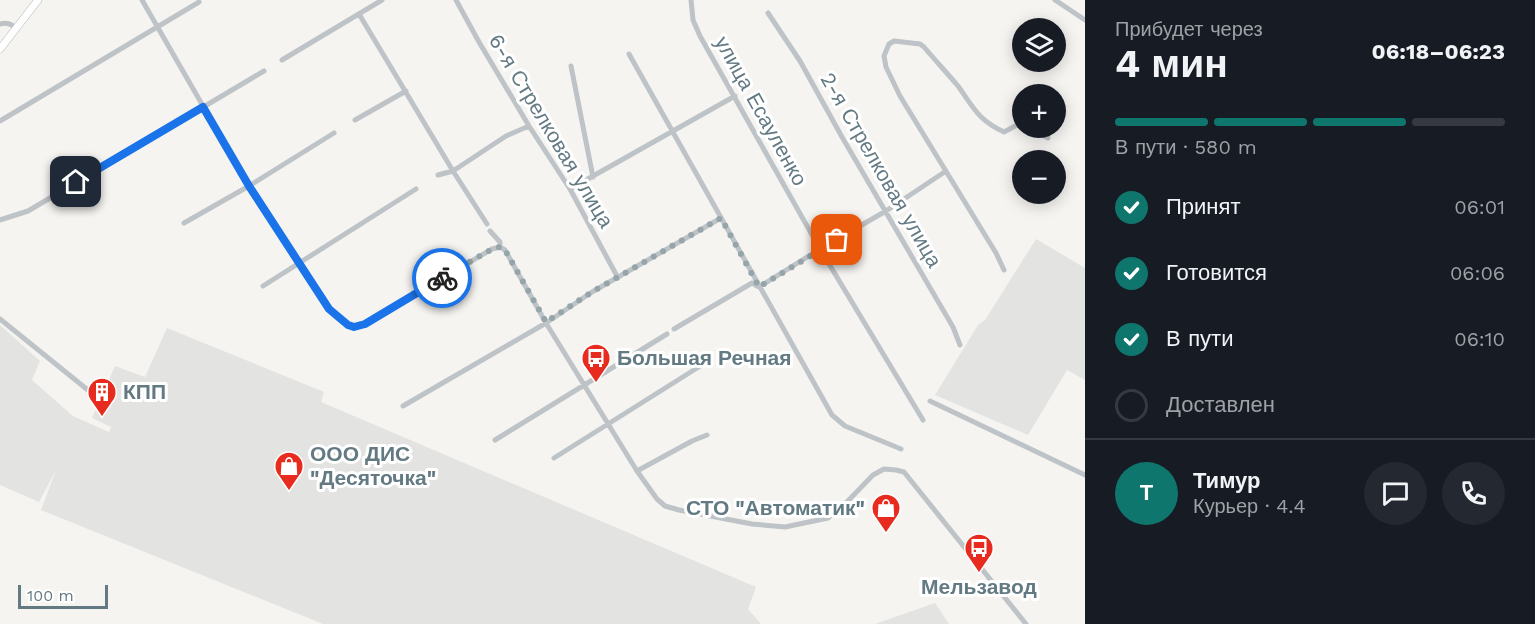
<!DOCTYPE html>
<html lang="ru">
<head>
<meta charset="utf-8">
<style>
  body { margin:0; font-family:"Work Sans",sans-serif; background:#242831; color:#f1f3f6; height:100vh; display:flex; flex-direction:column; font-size:22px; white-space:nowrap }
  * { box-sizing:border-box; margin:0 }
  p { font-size:20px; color:#9ea1a6 }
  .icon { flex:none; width:33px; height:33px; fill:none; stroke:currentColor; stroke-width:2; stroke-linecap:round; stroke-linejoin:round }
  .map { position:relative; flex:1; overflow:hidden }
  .side { display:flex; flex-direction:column; background:#171b24; width:450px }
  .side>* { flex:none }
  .controls { position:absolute; left:1012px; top:18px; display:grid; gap:12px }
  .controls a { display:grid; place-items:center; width:54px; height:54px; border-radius:50%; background:#171b24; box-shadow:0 3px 15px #0003; font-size:30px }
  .scale { position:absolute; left:18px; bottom:15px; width:90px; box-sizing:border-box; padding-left:6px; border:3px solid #637a83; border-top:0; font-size:16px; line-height:21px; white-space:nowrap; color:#637a83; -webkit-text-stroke:4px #fff; paint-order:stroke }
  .pin { position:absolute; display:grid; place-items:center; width:51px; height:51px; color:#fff; margin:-26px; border-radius:12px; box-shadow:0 3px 9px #0006 }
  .courier { position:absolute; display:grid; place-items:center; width:60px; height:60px; margin:-30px; border:4px solid #1a73e8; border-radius:50%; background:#fff; color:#222; box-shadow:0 2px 8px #0007 }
  .head em { font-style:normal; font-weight:700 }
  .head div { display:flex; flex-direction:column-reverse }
  .head { display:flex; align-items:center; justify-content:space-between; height:102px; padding:0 30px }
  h1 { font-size:39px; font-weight:700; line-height:45px }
  .bar { display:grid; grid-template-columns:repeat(4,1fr); gap:9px 6px; align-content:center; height:72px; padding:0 30px }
  .bar i { height:8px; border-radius:4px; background:#363941 }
  .bar .active { background:#0f766e }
  .bar p { grid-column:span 4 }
  .line { display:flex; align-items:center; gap:15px; padding:0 30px; border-top:2px solid #363941 }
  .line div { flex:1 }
  .round { display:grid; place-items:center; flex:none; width:63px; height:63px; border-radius:32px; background:#242831 }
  ol { padding:0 30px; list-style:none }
  li { display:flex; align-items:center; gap:18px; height:66px }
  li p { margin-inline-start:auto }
  li .icon { padding:6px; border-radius:50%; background:#0f766e; color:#fff; stroke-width:4 }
  li:last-child { color:#9ea1a6 }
  li i { width:33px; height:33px; border:3px solid #363941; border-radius:50% }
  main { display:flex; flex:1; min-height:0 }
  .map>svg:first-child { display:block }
  .built { fill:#e3e4e2 }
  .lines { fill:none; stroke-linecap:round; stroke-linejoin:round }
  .secondary-casing { stroke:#b0b7ba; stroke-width:8 }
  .street { stroke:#bdc3c6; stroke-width:5 }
  .secondary { stroke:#fff; stroke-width:7 }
  .done { stroke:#96a5aa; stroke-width:6; stroke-dasharray:0 10.8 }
  .route { stroke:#1a73e8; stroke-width:8 }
  .labels { text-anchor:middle; stroke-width:6; stroke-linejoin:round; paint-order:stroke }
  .street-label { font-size:21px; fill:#637a83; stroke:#fff }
  .poi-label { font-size:21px; font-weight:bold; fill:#637a83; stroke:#fff; text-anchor:start }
</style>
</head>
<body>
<main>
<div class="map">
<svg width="1085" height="624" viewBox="0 0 1085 624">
  <rect width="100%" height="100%" fill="#f5f4f1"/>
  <!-- built -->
  <path class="built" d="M1036,239L1085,268V380L1067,370L1028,435L935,395L978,325L985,320Z
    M0,325L40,361L32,380L73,416L109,432L111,427L92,418L115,366L145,377L167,328L324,392L321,402L756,587L748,609L761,624H323L41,510L56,470L39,502L0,485Z
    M935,603L949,624H875Z"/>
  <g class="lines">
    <!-- secondary casing -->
    <g class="secondary-casing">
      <path id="secondary" d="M0,49L38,0"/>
    </g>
    <!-- street -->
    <path class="street" d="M142,0L249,186L329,309L348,325L354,327L365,324L492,249L500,247
      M456,0L479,42L529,126L570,189L618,278
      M691,0L693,20L700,36L820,249L923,420
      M1055,0L1085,20
      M768,13L800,61L842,137L953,327L960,345
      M359,14L453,171L487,224
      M0,24C7,22 11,24 16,28
      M629,54L832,415L845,426L901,449
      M282,60L382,0
      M571,66L593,177
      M355,120L406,91
      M0,121L199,2
      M1027,128L1048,138
      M438,175L453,171L506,136L529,126
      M570,189L735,96
      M0,220L28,211L264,71
      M184,223L249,186L334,133
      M490,231L500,242V247L505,250L546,323L637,471L657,499L665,506L679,510L752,524L785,527L828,518L844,505L873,475L884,469L896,470L904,472L1026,624
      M1004,270L996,253L900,96L886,67L884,56L889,44L894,41L920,44L924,47C935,60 947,73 958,86C974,108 978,120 1004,132L1019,124L1023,126
      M263,286L416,189
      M0,319L94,395
      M674,329L752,283L759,287L820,249L886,211L946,171
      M930,401L1085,475
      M403,406L546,323L592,292L721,218
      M495,440L667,334
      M554,458L705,363
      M637,471L692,441L707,435"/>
    <!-- secondary -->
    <use href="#secondary" class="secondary"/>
  </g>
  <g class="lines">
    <!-- done -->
    <path class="done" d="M442,278L492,249L500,247L505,250L546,322L592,292L721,218L759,287L837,240"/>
    <!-- route -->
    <path class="route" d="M76,182L203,107L249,186L329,309L348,325L354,327L365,324L442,278"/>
  </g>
  <!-- icons -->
  <defs>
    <g id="bus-pin" transform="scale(1.5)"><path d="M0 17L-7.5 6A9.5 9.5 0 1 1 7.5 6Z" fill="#e72c1f" stroke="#fff"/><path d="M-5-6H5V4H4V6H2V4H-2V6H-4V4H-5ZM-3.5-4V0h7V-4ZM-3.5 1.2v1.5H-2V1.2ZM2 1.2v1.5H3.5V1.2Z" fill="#fff"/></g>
    <g id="building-pin" transform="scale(1.5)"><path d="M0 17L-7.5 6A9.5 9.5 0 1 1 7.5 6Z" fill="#e72c1f" stroke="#fff"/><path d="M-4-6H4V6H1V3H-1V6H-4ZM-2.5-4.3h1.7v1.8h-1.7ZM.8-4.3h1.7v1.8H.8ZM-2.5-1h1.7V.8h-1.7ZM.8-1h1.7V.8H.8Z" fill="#fff"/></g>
    <g id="shop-pin" transform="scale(1.5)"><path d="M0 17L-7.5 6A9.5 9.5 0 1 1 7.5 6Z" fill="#e72c1f" stroke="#fff"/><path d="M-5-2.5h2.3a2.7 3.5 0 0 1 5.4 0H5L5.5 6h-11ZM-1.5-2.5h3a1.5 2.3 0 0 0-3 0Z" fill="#fff"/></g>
  </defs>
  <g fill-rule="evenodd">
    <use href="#bus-pin" x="596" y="358"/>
    <use href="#building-pin" x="102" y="392"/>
    <use href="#shop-pin" x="289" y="466"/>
    <use href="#shop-pin" x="886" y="508"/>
    <use href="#bus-pin" x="979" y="548"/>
  </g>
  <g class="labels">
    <!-- street labels -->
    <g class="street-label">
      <text transform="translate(761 111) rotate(61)" y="7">улица Есауленко</text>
      <text transform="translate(551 131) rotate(59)" y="7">6-я Стрелковая улица</text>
      <text transform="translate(881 170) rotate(60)" y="7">2-я Стрелковая улица</text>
    </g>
    <!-- poi labels -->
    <g class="poi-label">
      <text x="617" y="365">Большая Речная</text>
      <text x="123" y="399">КПП</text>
      <text x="310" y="461">ООО ДИС<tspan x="310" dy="24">"Десяточка"</tspan></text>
      <text x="865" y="515" text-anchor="end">СТО "Автоматик"</text>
      <text x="979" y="594" text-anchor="middle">Мельзавод</text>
    </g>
  </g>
</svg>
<div class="controls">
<a><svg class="icon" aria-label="layers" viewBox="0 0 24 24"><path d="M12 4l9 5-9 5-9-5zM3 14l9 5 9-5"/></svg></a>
<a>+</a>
<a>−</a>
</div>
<div class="scale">100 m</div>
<div class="pin" style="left:837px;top:240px;background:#ea580c"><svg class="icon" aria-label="bag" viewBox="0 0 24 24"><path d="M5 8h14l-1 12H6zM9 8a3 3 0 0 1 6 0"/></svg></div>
<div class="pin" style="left:76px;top:182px;background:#1f2937"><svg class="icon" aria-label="home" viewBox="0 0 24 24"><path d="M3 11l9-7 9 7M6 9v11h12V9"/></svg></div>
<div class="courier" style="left:442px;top:278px"><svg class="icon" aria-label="bike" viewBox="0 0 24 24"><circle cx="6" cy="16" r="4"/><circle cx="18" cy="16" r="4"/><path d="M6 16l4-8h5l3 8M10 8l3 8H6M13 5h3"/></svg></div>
</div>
<section class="side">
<div class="head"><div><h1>4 мин</h1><p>Прибудет через</p></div><em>06:18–06:23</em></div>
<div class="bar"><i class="active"></i><i class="active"></i><i class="active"></i><i></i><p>В пути · 580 m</p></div>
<ol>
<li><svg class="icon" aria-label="check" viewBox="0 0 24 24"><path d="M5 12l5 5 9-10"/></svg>Принят<p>06:01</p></li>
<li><svg class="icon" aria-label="check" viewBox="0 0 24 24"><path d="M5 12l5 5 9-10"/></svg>Готовится<p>06:06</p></li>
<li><svg class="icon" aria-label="check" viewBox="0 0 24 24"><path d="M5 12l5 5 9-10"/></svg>В пути<p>06:10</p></li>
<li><i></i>Доставлен</li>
</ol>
<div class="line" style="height:108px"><b class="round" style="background:#0f766e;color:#fff">Т</b><div><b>Тимур</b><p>Курьер · 4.4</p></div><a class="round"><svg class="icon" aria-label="chat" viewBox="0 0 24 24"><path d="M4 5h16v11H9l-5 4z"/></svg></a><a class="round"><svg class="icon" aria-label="phone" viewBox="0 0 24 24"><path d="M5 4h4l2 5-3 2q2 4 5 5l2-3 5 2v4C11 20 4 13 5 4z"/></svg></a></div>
</section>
</main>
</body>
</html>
